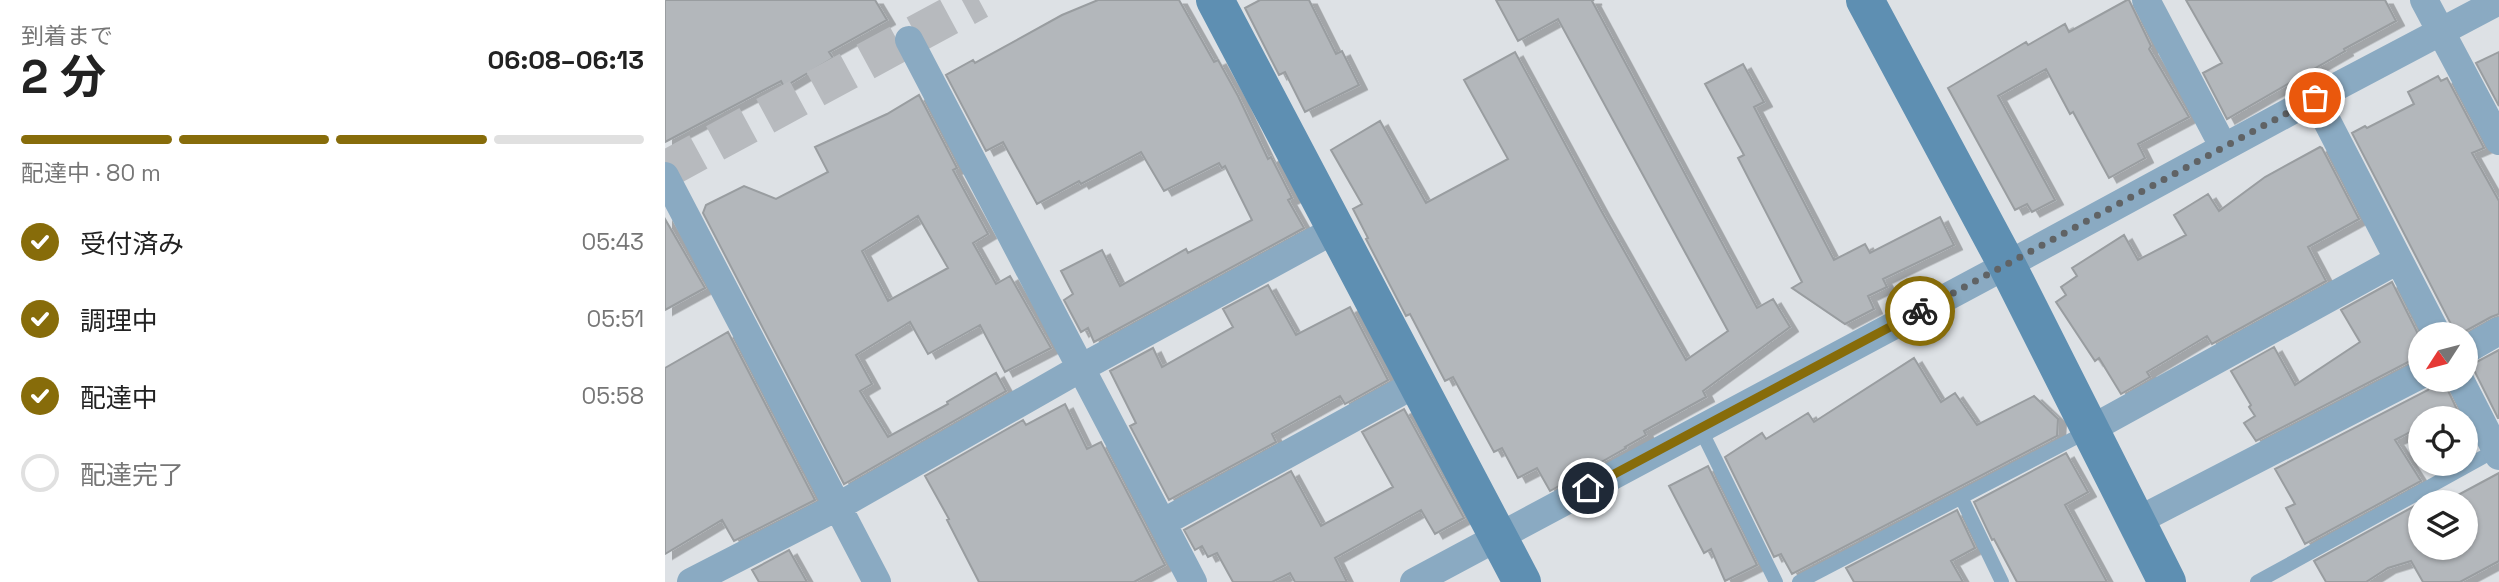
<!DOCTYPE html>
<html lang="ja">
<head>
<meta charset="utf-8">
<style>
  body { margin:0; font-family:"Space Grotesk","Noto Sans JP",sans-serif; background:#f6f6f6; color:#222; height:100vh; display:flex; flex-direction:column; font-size:26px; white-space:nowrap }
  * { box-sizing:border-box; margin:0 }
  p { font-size:23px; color:#767676 }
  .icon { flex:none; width:38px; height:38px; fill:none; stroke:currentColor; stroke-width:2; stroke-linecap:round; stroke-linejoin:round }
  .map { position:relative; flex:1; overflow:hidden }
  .details { display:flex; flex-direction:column; background:#fff; width:665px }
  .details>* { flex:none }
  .needle { width:46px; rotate:234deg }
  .fabs { position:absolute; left:1743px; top:322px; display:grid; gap:14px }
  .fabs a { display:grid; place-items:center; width:70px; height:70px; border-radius:50%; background:#fff; box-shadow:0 2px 5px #0004; font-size:35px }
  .pin { position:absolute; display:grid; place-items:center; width:60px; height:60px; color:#fff; margin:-30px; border:4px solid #fff; border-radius:50%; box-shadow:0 2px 7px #0007 }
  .courier { position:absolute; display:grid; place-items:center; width:70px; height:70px; margin:-35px; border:5px solid #876c0a; border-radius:50%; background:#fff; color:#222; box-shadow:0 2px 9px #0007 }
  .overview em { font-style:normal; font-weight:700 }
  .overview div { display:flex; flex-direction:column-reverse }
  .overview { display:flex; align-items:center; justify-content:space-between; height:119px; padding:0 21px }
  h1 { font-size:46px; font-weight:700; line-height:52px }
  .bar { display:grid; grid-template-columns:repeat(4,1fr); gap:10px 7px; align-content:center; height:84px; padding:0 21px }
  .bar i { height:9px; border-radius:5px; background:#e0e0e0 }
  .bar .active { background:#876c0a }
  .bar p { grid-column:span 4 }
  ol { padding:0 21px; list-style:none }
  li { display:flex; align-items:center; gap:21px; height:77px }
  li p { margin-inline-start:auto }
  li .icon { padding:7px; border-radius:50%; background:#876c0a; color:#fff; stroke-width:4 }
  li:last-child { color:#767676 }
  li i { width:38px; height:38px; border:4px solid #e0e0e0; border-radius:50% }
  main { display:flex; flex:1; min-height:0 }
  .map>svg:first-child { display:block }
  .building { fill:#b3b7bb; stroke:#999da0; stroke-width:2; fill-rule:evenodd; filter:url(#shadow) }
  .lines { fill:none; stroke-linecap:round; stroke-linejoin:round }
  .secondary-tunnel { stroke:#b7babe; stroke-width:38; stroke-dasharray:38 19; stroke-linecap:butt }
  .lane { stroke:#8aaac2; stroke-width:14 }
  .street { stroke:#8aaac2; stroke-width:28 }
  .secondary { stroke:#5e8fb2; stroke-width:38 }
  .done { stroke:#606365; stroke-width:7; stroke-dasharray:0 12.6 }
  .route { stroke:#876c0a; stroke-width:9 }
</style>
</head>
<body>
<main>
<section class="details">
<div class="overview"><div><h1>2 分</h1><p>到着まで</p></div><em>06:08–06:13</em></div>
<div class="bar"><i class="active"></i><i class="active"></i><i class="active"></i><i></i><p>配達中 · 80 m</p></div>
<ol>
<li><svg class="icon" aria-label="check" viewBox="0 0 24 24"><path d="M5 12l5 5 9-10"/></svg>受付済み<p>05:43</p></li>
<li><svg class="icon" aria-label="check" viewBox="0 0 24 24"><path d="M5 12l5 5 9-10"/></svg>調理中<p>05:51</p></li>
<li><svg class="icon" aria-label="check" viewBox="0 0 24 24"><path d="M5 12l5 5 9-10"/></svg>配達中<p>05:58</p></li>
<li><i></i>配達完了</li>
</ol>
</section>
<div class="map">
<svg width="1834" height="582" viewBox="0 0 1834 582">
  <defs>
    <filter id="shadow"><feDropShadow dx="8" dy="4.5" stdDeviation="0" flood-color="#0004"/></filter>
  </defs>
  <rect width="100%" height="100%" fill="#dde1e5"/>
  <!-- building -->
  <path class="building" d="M0,0H210L222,20L164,52L168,58L119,87L116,81L0,142Z
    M433,0H514L549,62L553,60L573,96L603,159L606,157L627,198L623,200L639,228L429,342L423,328L416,332L399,300L408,294L396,271L437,250L455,286L521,249L523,253L587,220L560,166L557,168L554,163L499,191L476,152L416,184L414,181L372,204L338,142L321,151L281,75L308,60L310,63L397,15Z
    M595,0H644L671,54L677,51L694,85L640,112L620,72L614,75L580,8Z
    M831,0H929L927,1L1092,308L1108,299L1125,327L1038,391L1041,397L979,431L981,435L960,447L961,448L885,491L872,468L853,478L837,448L829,452L788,377L780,381L745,314L741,316L701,239L703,238L688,209L697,204L666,150L715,121L761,203L843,159L799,80L850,52L937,212L1021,360L1063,331L893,19L853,41Z
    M1462,0H1464L1486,46L1484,49L1524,117L1473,144L1480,158L1444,178L1408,112L1405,114L1381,69L1333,96L1390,200L1367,212L1362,204L1350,210L1283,88L1361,42L1363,45L1400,24L1404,32Z
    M1521,0H1720L1731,21L1679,49L1680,51L1562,119L1538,73L1557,63Z
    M1834,52V106L1811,63Z
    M1078,64L1099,102L1089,107L1169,260L1200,244L1205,253L1275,217L1289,245L1218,279L1222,287L1203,296L1209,309L1180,324L1127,288L1137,282L1073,158L1079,155L1040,84Z
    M1773,76L1776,81L1782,78L1819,148L1807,153L1834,201V314L1826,317L1795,334H1789L1787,326L1687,133L1700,126L1702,128L1749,104L1743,92Z
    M254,95L292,168L288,170L323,234L308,243L331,284L345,276L386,348L340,372L315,325L263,354L245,322L191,355L207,384L195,391L223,437L283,404L282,402L331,373L341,391L179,484L38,213L41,205L79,186L111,199L163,172L150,147L222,114ZM253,216L283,268L223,301L197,251Z
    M1655,147L1657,148L1694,219L1643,247L1661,281L1547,344L1542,336L1482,372L1485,377L1456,394L1434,358L1430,361L1391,302L1401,295L1396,287L1412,276L1407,268L1459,235L1473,260L1521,235L1509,215L1543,194L1554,211L1600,177Z
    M0,219L40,288L0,310Z
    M1727,282L1755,338V358L1747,360L1591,441L1579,423L1590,416L1584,407L1586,405L1566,371L1609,347L1630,385L1695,342L1676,310Z
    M603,285L631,335L685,307L723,380L680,404L675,396L607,434L611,442L504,500L465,426L471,423L445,371L488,348L497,367L568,327L558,309Z
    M63,332L150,500L69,541L57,520L0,554V368Z
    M1834,350V418H1833L1810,372L1804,366Z
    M1249,358L1276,402L1290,393L1312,425L1369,396L1393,419L1392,436L1127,574L1116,554L1109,557L1060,457L1097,433L1101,439L1143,413L1149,422Z
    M1770,380H1778L1796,418H1755V427L1730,440L1756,481L1640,544L1621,508L1630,504L1610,469L1763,390Z
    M400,404L422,449L436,442L500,565L469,582H314L282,520L284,519L260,476L358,420L361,425Z
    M739,409L799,518L770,534L756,510L670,558L682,582H630L625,573L607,582H568L552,553L543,557L537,546L530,550L519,530L626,471L656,526L728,487L697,432Z
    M1401,453L1423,492L1400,505L1442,582H1352L1329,539L1327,540L1309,502Z
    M1043,466L1092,565L1060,581L1046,549L1039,553L1004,486Z
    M1834,473V561L1795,582H1758L1746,561L1723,568L1701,582H1661L1649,561L1755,503V548H1801V502H1780Z
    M1292,510L1310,548L1286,561L1298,582H1189L1181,568Z
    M124,550L142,582H94L87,570Z"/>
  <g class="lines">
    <!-- secondary-tunnel -->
    <path class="secondary-tunnel" d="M0,170L314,0"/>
    <!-- lane -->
    <path class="lane" d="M1035,428L1111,582
      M1296,497L1337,582
      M1134,582L1425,430
      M1592,582L1831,450"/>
    <!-- street -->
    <path class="street" d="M1481,0L1558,146
      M1759,0L1834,141
      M244,40L528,582
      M1650,98L1834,1
      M0,176L212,582
      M1801,350L1834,331
      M1795,380L1834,456
      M1426,429L1733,260
      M1472,521L1755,375
      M497,523L752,383
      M26,582L172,507L416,368L671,229
      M749,582L1342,265L1650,98L1772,334"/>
    <!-- secondary -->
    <path class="secondary" d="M550,0L857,582
      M1200,0L1342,265L1502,582"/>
  </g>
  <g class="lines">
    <!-- done -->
    <path class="done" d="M1255,311L1650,98"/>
    <!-- route -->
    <path class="route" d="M923,488L1255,311"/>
  </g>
</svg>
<div class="fabs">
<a><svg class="needle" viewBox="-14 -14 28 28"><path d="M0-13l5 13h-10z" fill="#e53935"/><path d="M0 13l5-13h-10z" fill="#767676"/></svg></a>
<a><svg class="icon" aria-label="locate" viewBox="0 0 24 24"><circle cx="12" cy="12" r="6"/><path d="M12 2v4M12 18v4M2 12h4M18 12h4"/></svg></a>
<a><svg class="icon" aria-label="layers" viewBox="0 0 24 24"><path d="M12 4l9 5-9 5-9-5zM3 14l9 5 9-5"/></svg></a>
</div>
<div class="pin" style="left:1650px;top:98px;background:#ea580c"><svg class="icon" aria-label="bag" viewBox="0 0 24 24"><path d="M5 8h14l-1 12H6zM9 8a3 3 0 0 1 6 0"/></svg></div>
<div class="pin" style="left:923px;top:488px;background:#1f2937"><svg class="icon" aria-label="home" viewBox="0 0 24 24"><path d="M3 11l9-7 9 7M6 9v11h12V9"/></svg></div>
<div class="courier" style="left:1255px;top:311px"><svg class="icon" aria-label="bike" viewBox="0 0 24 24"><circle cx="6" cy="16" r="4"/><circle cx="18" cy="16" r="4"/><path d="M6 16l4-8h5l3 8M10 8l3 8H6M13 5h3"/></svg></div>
</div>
</main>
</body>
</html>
